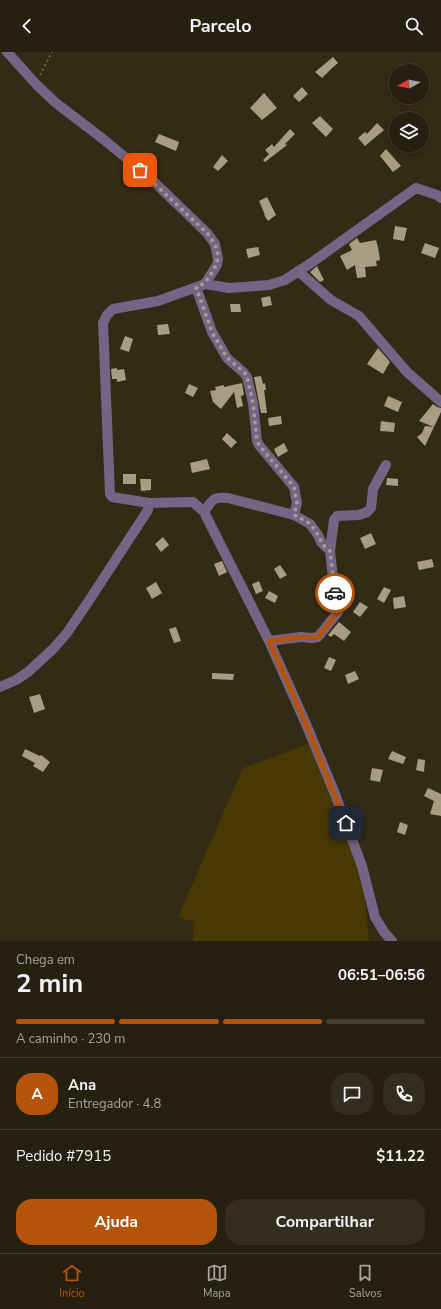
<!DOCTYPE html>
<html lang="pt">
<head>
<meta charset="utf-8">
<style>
  body { margin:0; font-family:"Nunito Sans",sans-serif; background:#322d1e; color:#f1f3f6; height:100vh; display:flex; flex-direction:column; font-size:15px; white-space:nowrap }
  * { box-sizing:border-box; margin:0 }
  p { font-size:13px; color:#a4a39f }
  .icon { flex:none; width:22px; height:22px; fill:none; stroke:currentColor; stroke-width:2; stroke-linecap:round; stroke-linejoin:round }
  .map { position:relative; height:889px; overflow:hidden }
  .side { display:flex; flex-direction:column; background:#262010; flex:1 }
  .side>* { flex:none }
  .needle { width:26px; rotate:261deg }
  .buttons { position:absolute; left:389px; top:12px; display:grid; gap:8px }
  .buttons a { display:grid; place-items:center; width:40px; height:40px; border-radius:50%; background:#262010; box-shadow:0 2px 6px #0003,0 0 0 1px #423e30; font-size:20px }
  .pin { position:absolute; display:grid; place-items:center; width:34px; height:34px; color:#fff; margin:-17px; border-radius:8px; box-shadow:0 2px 6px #0006 }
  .courier { position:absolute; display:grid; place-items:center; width:40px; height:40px; margin:-20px; border:3px solid #b45309; border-radius:50%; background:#fff; color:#222; box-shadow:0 1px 5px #0007 }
  .headline em { font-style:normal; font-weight:700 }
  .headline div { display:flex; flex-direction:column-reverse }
  .headline { display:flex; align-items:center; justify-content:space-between; height:68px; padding:0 16px }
  h1 { font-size:26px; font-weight:700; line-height:30px }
  .bar { display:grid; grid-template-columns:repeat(4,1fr); gap:6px 4px; align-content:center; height:48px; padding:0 16px }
  .bar i { height:5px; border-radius:3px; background:#423e30 }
  .bar .current { background:#b45309 }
  .bar p { grid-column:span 4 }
  .line { display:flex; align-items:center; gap:10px; padding:0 16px; border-top:1px solid #423e30 }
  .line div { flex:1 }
  .round { display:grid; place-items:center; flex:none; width:42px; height:42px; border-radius:16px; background:#322d1e }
  .action { display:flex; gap:8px; margin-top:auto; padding:8px 16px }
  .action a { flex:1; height:46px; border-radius:16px; background:#b45309; color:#fff; font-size:16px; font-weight:700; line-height:46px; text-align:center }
  .action a+a { background:#322d1e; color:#f1f3f6 }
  header { display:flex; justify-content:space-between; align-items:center; height:52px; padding:0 16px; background:#262010; font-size:18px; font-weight:700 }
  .tabs { display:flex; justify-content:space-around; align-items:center; height:56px; border-top:1px solid #423e30; background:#262010; font-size:11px; color:#a4a39f }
  .tabs a { display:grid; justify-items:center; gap:2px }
  .tabs .current { color:#b45309 }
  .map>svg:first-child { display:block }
  .green { fill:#483801 }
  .building { fill:#a79d83 }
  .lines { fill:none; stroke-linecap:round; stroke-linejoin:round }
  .path { stroke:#7d7663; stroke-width:1.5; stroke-dasharray:2 3; stroke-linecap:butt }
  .minor { stroke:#756485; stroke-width:10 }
  .done { stroke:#a39d8d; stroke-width:4; stroke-dasharray:0 7.2 }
  .route { stroke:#b45309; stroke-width:5 }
</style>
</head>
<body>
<header><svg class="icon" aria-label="back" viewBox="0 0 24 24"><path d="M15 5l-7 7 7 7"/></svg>Parcelo<svg class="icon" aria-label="search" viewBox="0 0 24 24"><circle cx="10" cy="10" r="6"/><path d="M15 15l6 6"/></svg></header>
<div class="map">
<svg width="441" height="889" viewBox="0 0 441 889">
  <rect width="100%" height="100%" fill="#332b15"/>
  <!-- green -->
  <path class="green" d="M314,690L362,814L369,889H193L194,870L178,865L243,716Z"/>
  <!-- building -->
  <path class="building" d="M333,5L338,11L332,16L322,26L315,20Z
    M302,35L308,42L299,50L293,44Z
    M264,41L277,56L262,68L250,56Z
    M320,64L333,77L326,85L312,71Z
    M377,71L384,78L365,94L358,86L365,80L367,82Z
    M290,77L295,82L285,92L287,93L265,110L263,108L269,102L265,98L272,92L274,95Z
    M159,82L179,90L176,99L155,90Z
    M386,97L401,114L393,120L380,104Z
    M222,103L228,109L218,119L213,115Z
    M267,145L276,163L268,169L264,163H265L259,149Z
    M395,174L407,176L404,189L393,187Z
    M357,186L360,191L376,188L378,195L380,208L376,209L377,214L365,215L366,225L357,226L355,213L347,218L340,204L352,198L349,192Z
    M425,191L439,196L435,206L421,201Z
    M258,195L260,203L248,206L246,197Z
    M317,214L324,228L320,230L310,220Z
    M270,244L272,253L263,255L261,246Z
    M230,252H240L241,260H231Z
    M168,272L170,282L158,283L157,273Z
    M125,284L133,287L129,300L120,297Z
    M378,296L390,310L383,322L367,312Z
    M117,316V318L124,317L126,328L117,330V327H112L111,317Z
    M261,324L263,332L265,331L266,338H264L267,361H261L255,330L254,325Z
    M242,331L244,343L241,344L243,354L237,356L234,340L221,357L213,350L210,339L216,338L215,335L224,333V335Z
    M189,332L198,336L193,345L185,341Z
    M388,344L402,350L398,360L384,354Z
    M433,352L437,355L441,356V360L425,394L417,385L422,381L425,374L434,375L419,369Z
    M281,364L282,372L269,374L268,366Z
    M381,369L395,371L394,380L380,379Z
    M227,381L237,390L231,396L222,387Z
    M284,391L288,399L278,405L274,397Z
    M207,407L210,417L192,421L190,411Z
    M123,422H136V432H123Z
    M387,426L398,427V434L386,433Z
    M140,427H151V438L141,439Z
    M371,481L376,492L365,497L360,486Z
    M163,485L169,493L161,500L155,492Z
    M432,507L434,515L419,518L417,510Z
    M222,509L227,520L219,524L214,512Z
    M280,513L287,523L280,527L274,517Z
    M259,529L263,539L256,542L252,532Z
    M156,530L162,541L152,547L146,536Z
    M384,535L391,538L384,551L377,547Z
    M269,539L278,544L275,551L265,546Z
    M404,544L406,555L394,557L393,546Z
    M360,550L368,555L360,565L353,560Z
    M339,570L351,580L344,589L334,582L331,585L328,583Z
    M176,575L181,589L174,591L169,577Z
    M329,605L336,608L331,619L324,616Z
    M355,619L359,627L348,632L345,623Z
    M212,621L234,622L233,628L212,627Z
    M40,642L45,657L34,661L29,645Z
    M25,697L40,704L41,703L50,710L43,720L33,714L35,711L22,704Z
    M392,699L406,705L403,712L388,707Z
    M418,707L425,708L424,720L416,718Z
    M372,716L383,718L380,730L370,728Z
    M428,736L441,742V764L430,762L434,749L424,744Z
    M400,770L408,773L405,783L397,780Z"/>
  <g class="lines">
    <!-- path -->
    <path class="path" d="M40,23L52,0"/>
    <!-- minor -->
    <path class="minor" d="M298,219L331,248L359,264L407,320L441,350
      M205,232L229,236L269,233L285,228L311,211L416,136L437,143L441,146
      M196,235L212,280L227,306L243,320L247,325L253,351L257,389L259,393L294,435L297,451L294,463
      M149,451L193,450L204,460L269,589L306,672L335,742L362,814L375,865L384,880L392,889
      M204,460C213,447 212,445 228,446L294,463L310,472L318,483L321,490L330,499
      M269,589L301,585L312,586L318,585L338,560L339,554L334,535L330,499L334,468L337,464L359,463L367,460L371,456L373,437L386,413
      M0,635L16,628L28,620L53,597L67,581L90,547L148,458L149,451L112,445L110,442L103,271L107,263L113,257L158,249L205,232L217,213L218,207L215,192L207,181L149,125L103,87L56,51L36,32L7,0"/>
  </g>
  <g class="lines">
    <!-- done -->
    <path class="done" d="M140,118L207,181C218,195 222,204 212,221C206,229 206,231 196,235L212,280L227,306L244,320L247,325L253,351L257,389L259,393L294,435L297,451L294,463C300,466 307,469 311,473C320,483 319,491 330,499L334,534L335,541"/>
    <!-- route -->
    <path class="route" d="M335,541L339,554L338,560L318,585L312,586L301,585L269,589L306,672L346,771"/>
  </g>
</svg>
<div class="buttons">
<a><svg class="needle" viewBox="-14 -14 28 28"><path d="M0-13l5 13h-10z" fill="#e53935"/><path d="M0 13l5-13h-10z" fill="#a4a39f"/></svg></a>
<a><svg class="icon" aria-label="layers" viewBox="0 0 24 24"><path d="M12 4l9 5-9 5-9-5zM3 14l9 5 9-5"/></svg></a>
</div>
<div class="pin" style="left:140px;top:118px;background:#ea580c"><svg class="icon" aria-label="bag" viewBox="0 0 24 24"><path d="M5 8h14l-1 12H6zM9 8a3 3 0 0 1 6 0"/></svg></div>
<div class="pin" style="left:346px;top:771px;background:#1f2937"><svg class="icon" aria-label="home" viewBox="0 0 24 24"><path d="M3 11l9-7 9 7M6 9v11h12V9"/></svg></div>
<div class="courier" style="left:335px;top:541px"><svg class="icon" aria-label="car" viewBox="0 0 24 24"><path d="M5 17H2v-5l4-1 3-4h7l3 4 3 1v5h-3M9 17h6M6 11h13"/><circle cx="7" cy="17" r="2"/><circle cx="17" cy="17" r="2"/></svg></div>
</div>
<section class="side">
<div class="headline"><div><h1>2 min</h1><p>Chega em</p></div><em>06:51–06:56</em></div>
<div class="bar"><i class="current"></i><i class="current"></i><i class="current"></i><i></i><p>A caminho · 230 m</p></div>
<div class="line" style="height:72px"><b class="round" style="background:#b45309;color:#fff">A</b><div><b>Ana</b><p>Entregador · 4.8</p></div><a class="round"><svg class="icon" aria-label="chat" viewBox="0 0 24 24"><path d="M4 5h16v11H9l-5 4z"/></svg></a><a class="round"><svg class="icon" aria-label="phone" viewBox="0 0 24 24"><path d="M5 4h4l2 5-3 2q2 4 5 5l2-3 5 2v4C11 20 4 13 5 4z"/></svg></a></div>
<div class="line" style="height:52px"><div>Pedido #7915</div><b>$11.22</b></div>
<div class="action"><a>Ajuda</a><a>Compartilhar</a></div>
</section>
<nav class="tabs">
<a class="current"><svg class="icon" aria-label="home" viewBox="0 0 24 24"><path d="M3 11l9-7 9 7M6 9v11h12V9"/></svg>Início</a>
<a><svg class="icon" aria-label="map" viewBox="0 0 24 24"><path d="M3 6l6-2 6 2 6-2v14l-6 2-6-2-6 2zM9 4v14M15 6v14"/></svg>Mapa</a>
<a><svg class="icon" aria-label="saved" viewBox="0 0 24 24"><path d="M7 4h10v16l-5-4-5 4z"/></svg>Salvos</a>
</nav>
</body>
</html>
